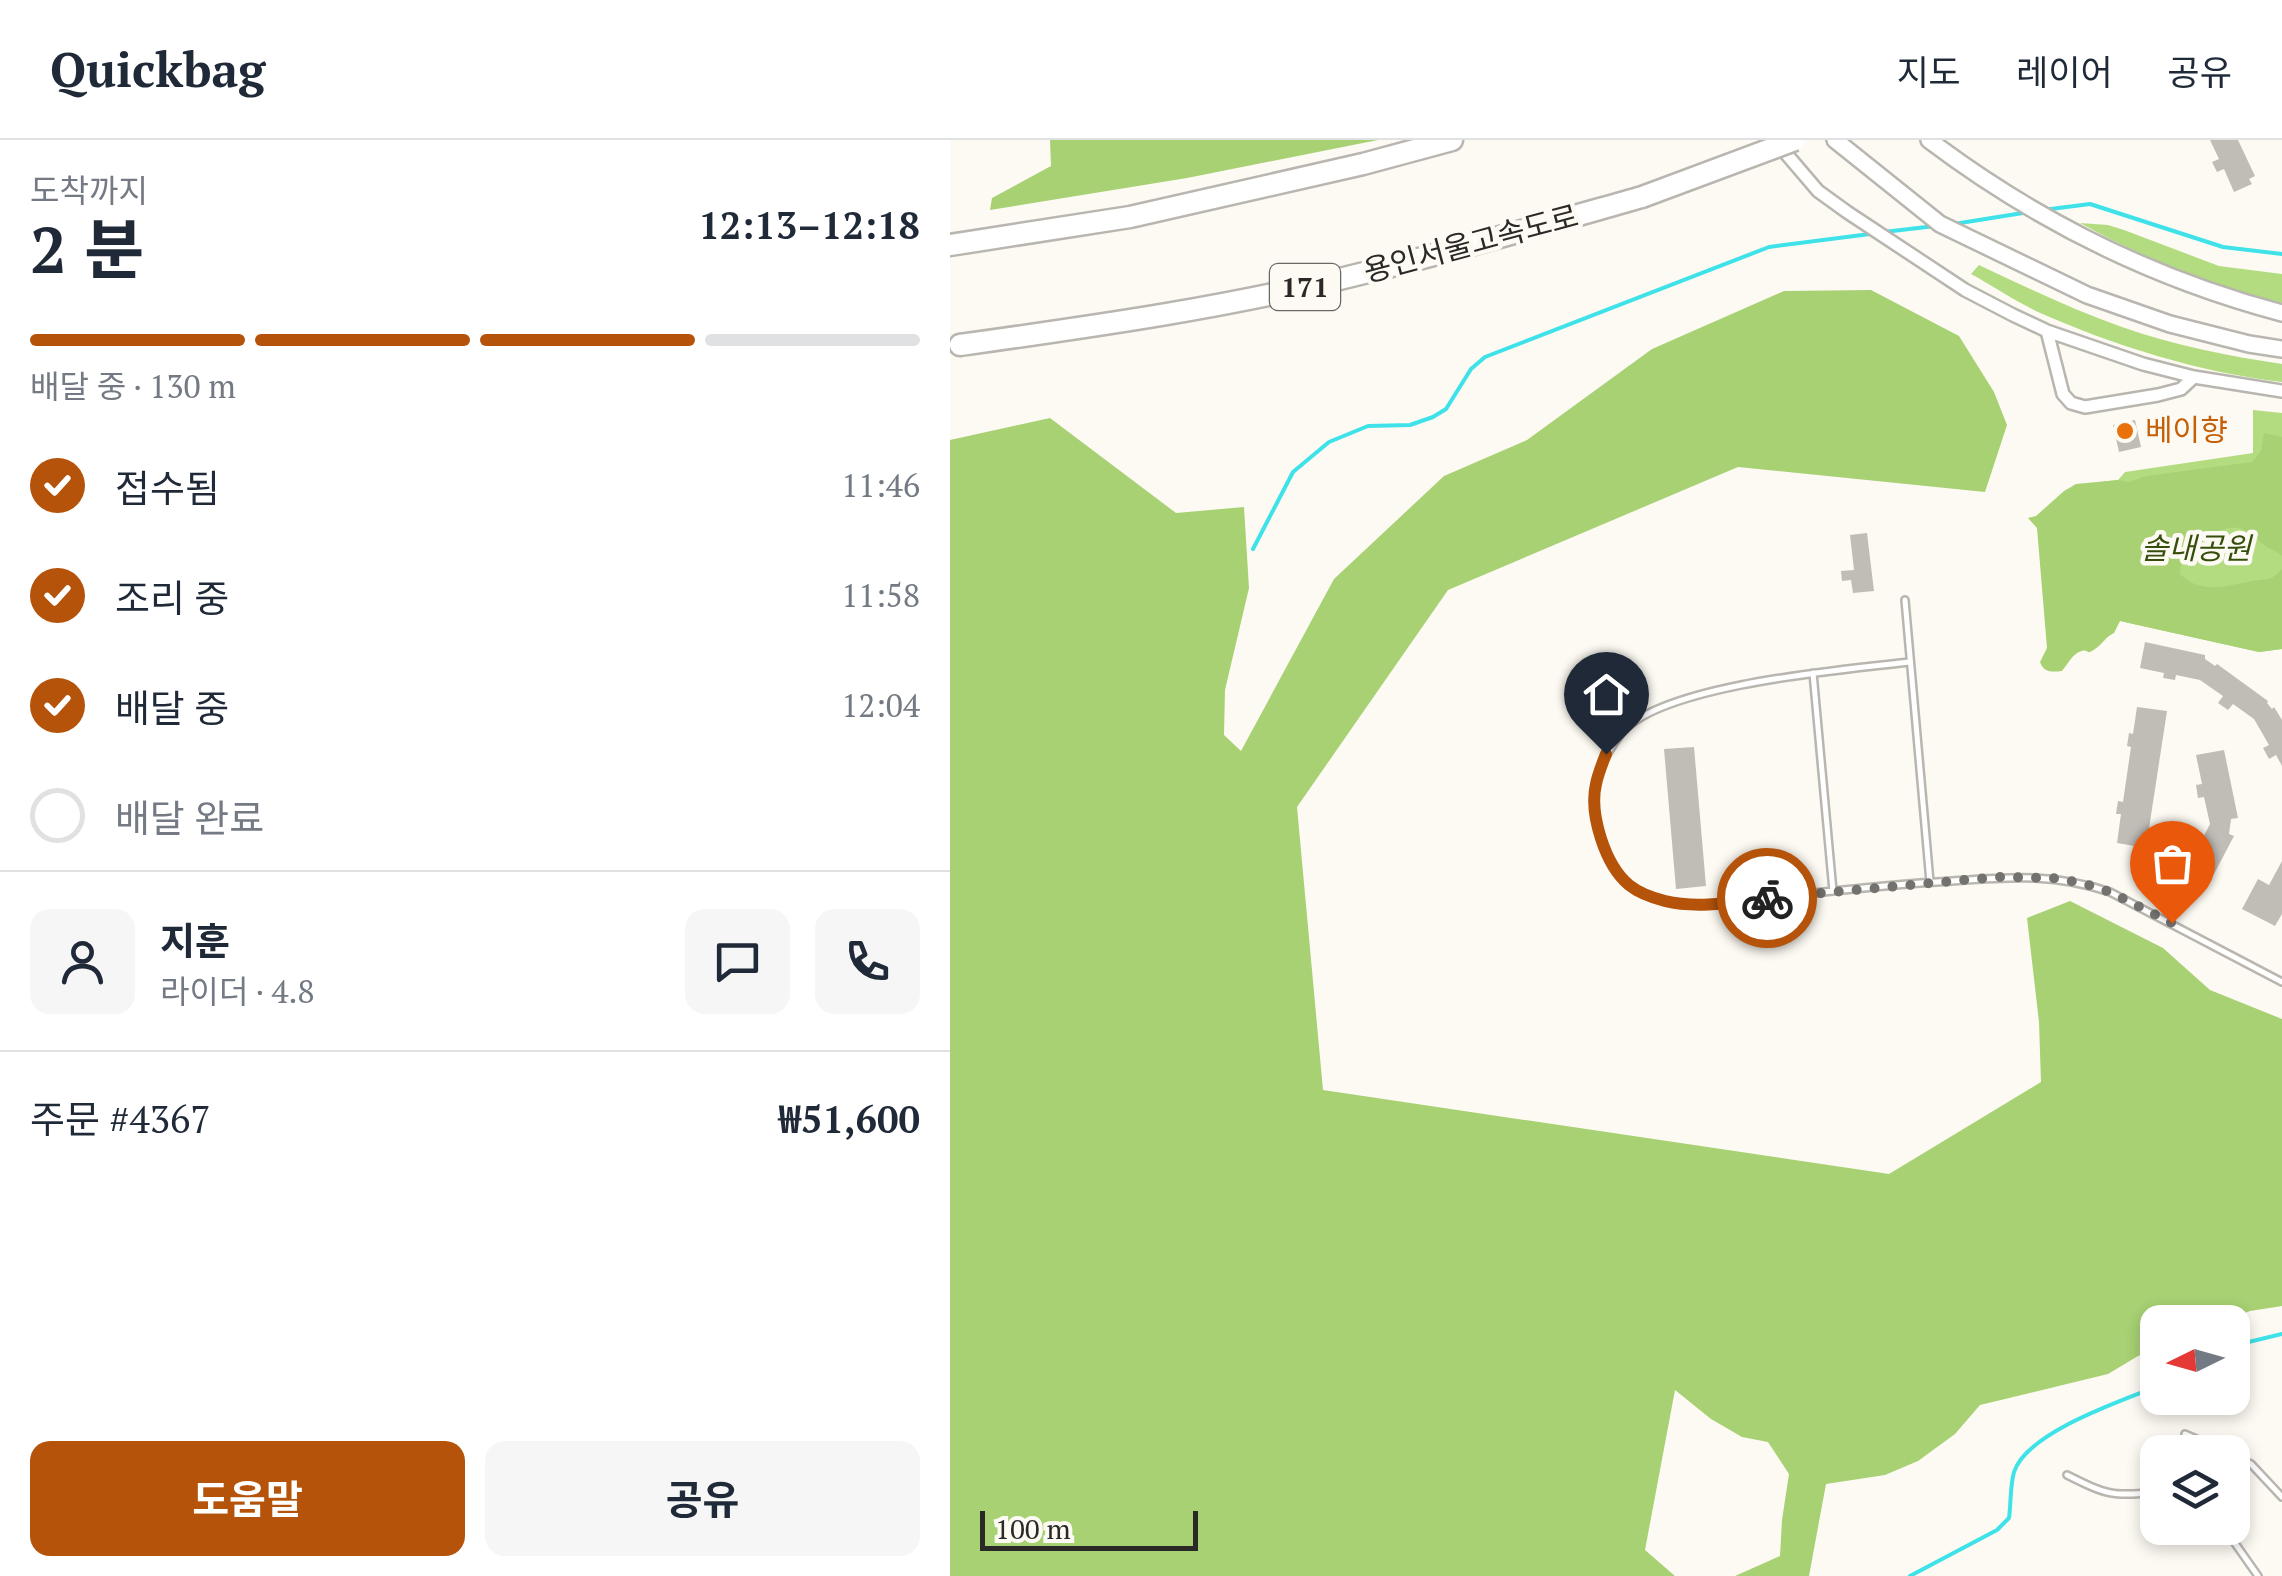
<!DOCTYPE html>
<html lang="ko">
<head>
<meta charset="utf-8">
<style>
  body { margin:0; font-family:"PT Serif","Noto Sans KR",serif; background:#f6f6f7; color:#1f2937; height:100vh; display:flex; flex-direction:column; font-size:38px; white-space:nowrap }
  * { box-sizing:border-box; margin:0 }
  p { font-size:32px; color:#747a83 }
  .icon { flex:none; width:55px; height:55px; fill:none; stroke:currentColor; stroke-width:2; stroke-linecap:round; stroke-linejoin:round }
  .map { position:relative; flex:1; overflow:hidden }
  .sheet { display:flex; flex-direction:column; background:#fff; width:950px }
  .sheet>* { flex:none }
  .needle { width:65px; rotate:265deg }
  .controls { position:absolute; left:1190px; top:1165px; display:grid; gap:20px }
  .controls a { display:grid; place-items:center; width:110px; height:110px; border-radius:20px; background:#fff; box-shadow:0 5px 15px #0003; font-size:50px }
  .scale { position:absolute; left:30px; bottom:25px; width:218px; box-sizing:border-box; padding-left:10px; border:5px solid #2b2927; border-top:0; font-size:28px; line-height:35px; white-space:nowrap; color:#2b2927; -webkit-text-stroke:8px #fdfaf3; paint-order:stroke }
  .pin { position:absolute; display:grid; place-items:center; width:85px; height:85px; color:#fff; margin:-102px -42px; border-radius:50% 50% 50% 0; rotate:-45deg; box-shadow:0 0 10px #0007 }
  .pin .icon { rotate:45deg }
  .courier { position:absolute; display:grid; place-items:center; width:100px; height:100px; margin:-50px; border:8px solid #b45309; border-radius:50%; background:#fff; color:#222; box-shadow:0 2px 12px #0007 }
  .overview em { font-style:normal; font-weight:700 }
  .overview div { display:flex; flex-direction:column-reverse }
  .overview { display:flex; align-items:center; justify-content:space-between; height:170px; padding:0 30px }
  h1 { font-size:65px; font-weight:700; line-height:75px }
  .bar { display:grid; grid-template-columns:repeat(4,1fr); gap:15px 10px; align-content:center; height:120px; padding:0 30px }
  .bar i { height:12px; border-radius:8px; background:#e0e1e3 }
  .bar .on { background:#b45309 }
  .bar p { grid-column:span 4 }
  .line { display:flex; align-items:center; gap:25px; padding:0 30px; border-top:2px solid #e0e1e3 }
  .line div { flex:1 }
  .round { display:grid; place-items:center; flex:none; width:105px; height:105px; border-radius:20px; background:#f6f6f7 }
  ol { padding:0 30px; list-style:none }
  li { display:flex; align-items:center; gap:30px; height:110px }
  li p { margin-inline-start:auto }
  li .icon { padding:10px; border-radius:50%; background:#b45309; color:#fff; stroke-width:4 }
  li:last-child { color:#747a83 }
  li i { width:55px; height:55px; border:5px solid #e0e1e3; border-radius:50% }
  .cta { display:flex; gap:20px; margin-top:auto; padding:20px 30px }
  .cta a { flex:1; height:115px; border-radius:20px; background:#b45309; color:#fff; font-size:40px; font-weight:700; line-height:115px; text-align:center }
  .cta a+a { background:#f6f6f7; color:#1f2937 }
  header { display:flex; align-items:center; gap:60px; box-sizing:border-box; height:140px; padding:0 50px; background:#fff; border-bottom:2px solid #e0e1e3 }
  header strong { font-size:48px }
  nav { display:flex; gap:55px; margin-inline-start:auto; font-size:35px }
  main { display:flex; flex:1; min-height:0 }
  .map>svg:first-child { display:block }
  .green { fill:#b3dc80 }
  .forest { fill:#a7d173 }
  .lines { fill:none; stroke-linecap:round; stroke-linejoin:round }
  .stream { stroke:#3fe2e8; stroke-width:4 }
  .building { fill:#c0bdb7 }
  .service-casing { stroke:#b9b6b0; stroke-width:10 }
  .minor-casing { stroke:#b9b6b0; stroke-width:16 }
  .secondary-casing { stroke:#b9b6b0; stroke-width:20 }
  .motorway-casing { stroke:#b9b6b0; stroke-width:25 }
  .service { stroke:#fff; stroke-width:5 }
  .minor { stroke:#fff; stroke-width:11 }
  .secondary { stroke:#fff; stroke-width:15 }
  .motorway { stroke:#fff; stroke-width:20 }
  .motorway-bridge-casing { stroke:#b9b6b0; stroke-width:25; stroke-linecap:butt }
  .motorway-bridge { stroke:#fff; stroke-width:20 }
  .done { stroke:#74726e; stroke-width:10; stroke-dasharray:0 18 }
  .route { stroke:#b45309; stroke-width:12 }
  .food-dot { fill:#e8710a; stroke:#fdfaf3; stroke-width:4 }
  .labels { text-anchor:middle; stroke-width:9; stroke-linejoin:round; paint-order:stroke }
  .shield { fill:#fdfaf3; stroke:#6a6864; stroke-width:2.5 }
  .shield-label { font-size:28px; font-weight:bold; fill:#2b2927 }
  .street-label { font-size:30px; fill:#2b2927; stroke:#fdfaf3 }
  .food-label { font-size:30px; fill:#c56008; stroke:#fdfaf3; text-anchor:start }
  .park-label { font-size:30px; font-style:italic; fill:#354e0b; stroke:#fdfaf3 }
</style>
</head>
<body>
<header>
<strong>Quickbag</strong>
<nav><a>지도</a><a>레이어</a><a>공유</a></nav>
</header>
<main>
<section class="sheet">
<div class="overview"><div><h1>2 분</h1><p>도착까지</p></div><em>12:13–12:18</em></div>
<div class="bar"><i class="on"></i><i class="on"></i><i class="on"></i><i></i><p>배달 중 · 130 m</p></div>
<ol>
<li><svg class="icon" aria-label="check" viewBox="0 0 24 24"><path d="M5 12l5 5 9-10"/></svg>접수됨<p>11:46</p></li>
<li><svg class="icon" aria-label="check" viewBox="0 0 24 24"><path d="M5 12l5 5 9-10"/></svg>조리 중<p>11:58</p></li>
<li><svg class="icon" aria-label="check" viewBox="0 0 24 24"><path d="M5 12l5 5 9-10"/></svg>배달 중<p>12:04</p></li>
<li><i></i>배달 완료</li>
</ol>
<div class="line" style="height:180px"><a class="round"><svg class="icon" aria-label="person" viewBox="0 0 24 24"><circle cx="12" cy="8" r="4"/><path d="M4 21q1-7 8-7t8 7"/></svg></a><div><b>지훈</b><p>라이더 · 4.8</p></div><a class="round"><svg class="icon" aria-label="chat" viewBox="0 0 24 24"><path d="M4 5h16v11H9l-5 4z"/></svg></a><a class="round"><svg class="icon" aria-label="phone" viewBox="0 0 24 24"><path d="M5 4h4l2 5-3 2q2 4 5 5l2-3 5 2v4C11 20 4 13 5 4z"/></svg></a></div>
<div class="line" style="height:130px"><div>주문 #4367</div><b>₩51,600</b></div>
<div class="cta"><a>도움말</a><a>공유</a></div>
</section>
<div class="map">
<svg width="1332" height="1436" viewBox="0 0 1332 1436">
  <rect width="100%" height="100%" fill="#fdfaf3"/>
  <!-- green -->
  <path class="green" d="M1130,83L1158,85L1174,90L1269,126L1332,134V163C1261,145 1193,118 1130,83Z
    M1029,125C1076,147 1123,170 1172,187C1223,205 1278,216 1332,224V242C1248,232 1165,206 1088,172C1065,161 1043,146 1021,134Z
    M1303,270L1332,273V509L1309,512L1170,481L1143,343L1168,340L1175,332L1303,313Z"/>
  <!-- forest -->
  <path class="forest" d="M100,0H428L237,38L40,70L42,58L101,26Z
    M921,150L1009,196L1044,252L1057,285L1035,352L788,327L498,450L347,667L373,950L939,1034L1091,942L1089,882L1077,778L1120,761L1213,808L1260,850L1332,879V1166L1300,1171L1272,1182H1208L1207,1209L1188,1216L1158,1234L1030,1265L1005,1294L968,1321L935,1335L876,1344L859,1436H785L830,1416L832,1380L839,1334L818,1302L792,1297L761,1279L725,1250L695,1410L725,1436H0V300L100,278L226,373L294,367L299,448L275,550L274,595L291,611L384,439L494,336L577,300L702,209L834,151Z
    M1314,293L1332,297V416C1326,410 1318,409 1311,403C1294,387 1282,381 1260,397C1255,400 1253,406 1248,409C1243,412 1237,412 1232,414L1230,434C1251,455 1276,446 1302,441C1318,438 1320,442 1332,429V509L1309,512L1170,481L1164,493C1155,497 1153,504 1145,509C1134,517 1141,507 1129,512C1122,515 1117,525 1112,531C1102,532 1094,533 1090,522L1097,508L1087,388L1078,378L1086,376L1114,351L1126,344L1168,340L1179,342L1196,336L1302,322L1311,311Z"/>
  <g class="lines">
    <!-- stream -->
    <path class="stream" d="M1093,70L1140,64L1273,107L1332,114
      M1004,84L1079,72
      M934,92L985,86
      M303,409L343,332L379,302L418,286L460,285L483,277L496,269L521,229L535,217L819,107L920,94
      M1282,1206L1332,1194
      M960,1436L1047,1390L1059,1378C1061,1364 1060,1346 1064,1332C1077,1292 1171,1261 1208,1246"/>
  </g>
  <!-- building -->
  <path class="building" d="M1260,0H1288L1305,36L1299,39L1302,44L1284,52L1274,29L1267,32L1262,22L1269,19Z
    M1185,280L1191,307L1169,312L1163,285Z
    M917,393L924,451L903,453L901,440L892,441L891,431L904,430L900,395Z
    M1195,502L1255,515V519L1265,526L1267,524L1318,561L1317,563L1322,569L1324,567L1332,580V626L1326,615L1319,619L1313,608L1319,605L1304,579L1283,564L1278,570L1268,563L1273,556L1250,540L1226,535L1225,540L1213,538L1214,533L1190,528Z
    M1187,567L1217,571L1196,708L1167,703L1171,674H1166L1168,661L1173,662L1181,607L1177,606L1179,593L1183,594Z
    M744,607L756,746L726,749L714,609Z
    M1274,610L1288,678L1281,679L1279,694L1284,696L1256,749L1221,730L1236,700L1248,707L1260,684L1254,657L1248,658L1246,645L1252,644L1246,615Z
    M1332,721V774L1325,786L1292,769L1308,739L1319,745Z"/>
  <g class="lines">
    <!-- service casing -->
    <g class="service-casing">
      <path id="service" d="M955,460L980,742
        M960,522C897,529 706,545 670,595C658,611 647,629 645,649C642,679 656,727 680,746C690,754 703,758 715,761C753,770 797,761 836,756C891,750 947,744 1002,741C1060,737 1104,733 1160,752L1332,842
        M863,533L883,751
        M1235,1294L1277,1312
        M1282,1315L1301,1324L1332,1357
        M1117,1335C1157,1355 1163,1357 1208,1352
        M1267,1388L1282,1399L1308,1436"/>
    </g>
    <!-- minor casing -->
    <g class="minor-casing">
      <path id="minor" d="M827,3L868,51L897,72L1015,150L1063,175L1097,191L1193,224L1244,237L1332,251
        M1097,191L1113,254L1121,263L1135,267L1208,255L1231,249L1244,237"/>
    </g>
    <!-- secondary casing -->
    <g class="secondary-casing">
      <path id="secondary" d="M885,0L990,84L1137,155L1220,184L1299,204L1332,209
        M979,0C1085,80 1203,139 1332,173"/>
    </g>
    <!-- motorway casing -->
    <g class="motorway-casing">
      <path id="motorway" d="M0,105L180,77L413,24L502,0
        M10,205C145,186 281,167 414,133C507,110 600,83 692,57"/>
    </g>
    <!-- service -->
    <use href="#service" class="service"/>
    <!-- minor -->
    <use href="#minor" class="minor"/>
    <!-- secondary -->
    <use href="#secondary" class="secondary"/>
    <!-- motorway -->
    <use href="#motorway" class="motorway"/>
    <!-- motorway-bridge casing -->
    <g class="motorway-bridge-casing">
      <path id="motorway-bridge" d="M692,57L845,0"/>
    </g>
    <!-- motorway-bridge -->
    <use href="#motorway-bridge" class="motorway-bridge"/>
  </g>
  <g class="lines">
    <!-- done -->
    <path class="done" d="M817,758L1048,737L1102,738L1132,743L1160,752L1222,783"/>
    <!-- route -->
    <path class="route" d="M656,614C652,624 648,634 646,644C639,674 655,725 679,745C689,753 703,758 715,761C748,769 784,762 817,758"/>
  </g>
  <!-- markers -->
  <circle class="food-dot" cx="1175" cy="291" r="10"/>
  <g class="labels">
    <!-- shield labels -->
    <rect class="shield" x="320" y="124" width="70" height="46" rx="8"/>
    <g class="shield-label">
      <text x="355" y="157">171</text>
    </g>
    <!-- street labels -->
    <g class="street-label">
      <text transform="translate(521 104) rotate(-15)" y="10">용인서울고속도로</text>
    </g>
    <!-- food labels -->
    <g class="food-label">
      <text x="1195" y="301">베이향</text>
    </g>
    <!-- park labels -->
    <g class="park-label">
      <text x="1246" y="419">솔내공원</text>
    </g>
  </g>
</svg>
<div class="controls">
<a><svg class="needle" viewBox="-14 -14 28 28"><path d="M0-13l5 13h-10z" fill="#e53935"/><path d="M0 13l5-13h-10z" fill="#747a83"/></svg></a>
<a><svg class="icon" aria-label="layers" viewBox="0 0 24 24"><path d="M12 4l9 5-9 5-9-5zM3 14l9 5 9-5"/></svg></a>
</div>
<div class="scale">100 m</div>
<div class="pin" style="left:1222px;top:783px;background:#ea580c"><svg class="icon" aria-label="bag" viewBox="0 0 24 24"><path d="M5 8h14l-1 12H6zM9 8a3 3 0 0 1 6 0"/></svg></div>
<div class="pin" style="left:656px;top:614px;background:#1f2937"><svg class="icon" aria-label="home" viewBox="0 0 24 24"><path d="M3 11l9-7 9 7M6 9v11h12V9"/></svg></div>
<div class="courier" style="left:817px;top:758px"><svg class="icon" aria-label="bike" viewBox="0 0 24 24"><circle cx="6" cy="16" r="4"/><circle cx="18" cy="16" r="4"/><path d="M6 16l4-8h5l3 8M10 8l3 8H6M13 5h3"/></svg></div>
</div>
</main>
</body>
</html>
